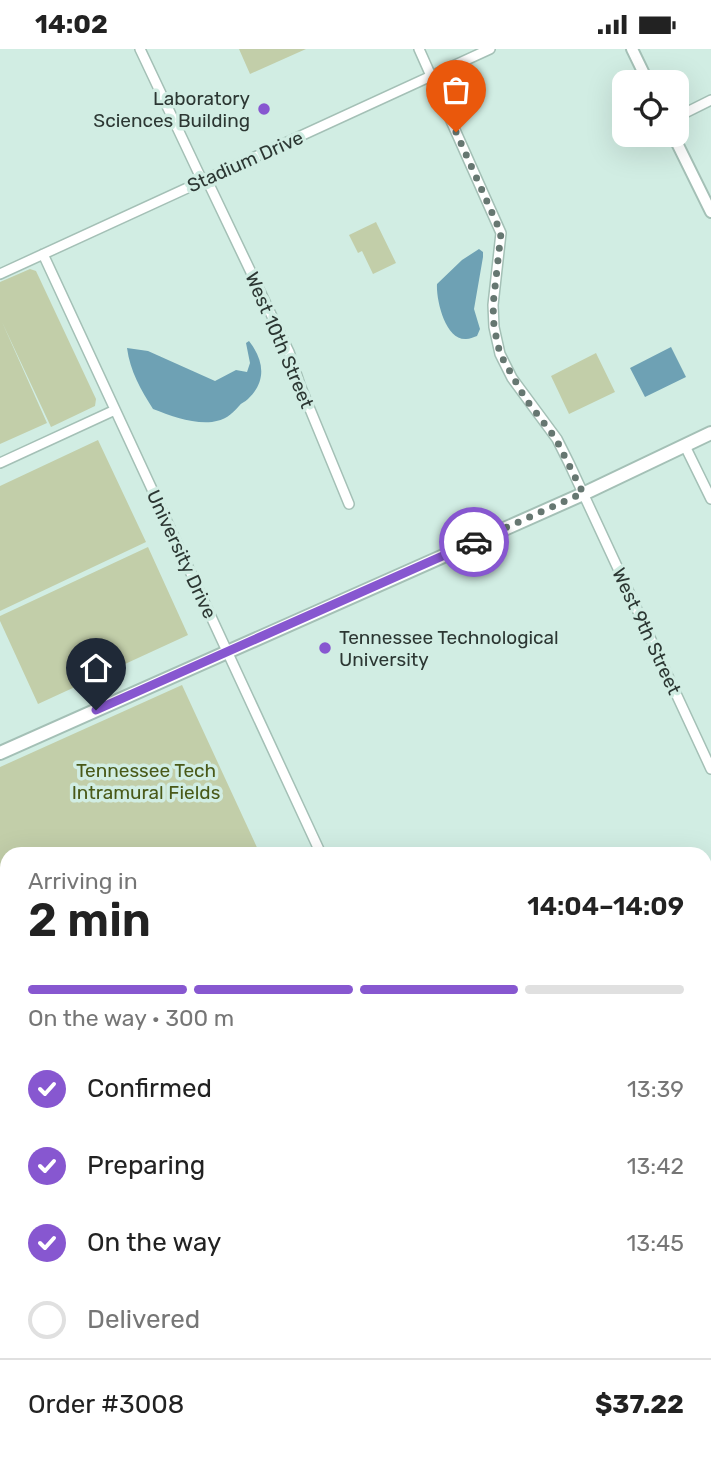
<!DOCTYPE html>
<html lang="en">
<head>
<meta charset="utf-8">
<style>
  body { margin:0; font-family:Rubik,sans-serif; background:#f2f2f2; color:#222; height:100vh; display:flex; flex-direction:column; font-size:26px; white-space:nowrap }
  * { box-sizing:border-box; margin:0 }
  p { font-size:23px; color:#767676 }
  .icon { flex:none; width:38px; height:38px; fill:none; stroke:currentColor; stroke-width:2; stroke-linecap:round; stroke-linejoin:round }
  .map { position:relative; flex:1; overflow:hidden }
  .drawer { position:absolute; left:0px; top:798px; width:712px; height:616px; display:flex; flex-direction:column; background:#fff; border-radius:21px 21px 0 0; box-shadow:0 7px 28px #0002 }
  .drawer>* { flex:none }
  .tools { position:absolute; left:612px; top:21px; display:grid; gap:14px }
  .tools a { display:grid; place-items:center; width:77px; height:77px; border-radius:14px; background:#fff; box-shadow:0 7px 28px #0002; font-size:35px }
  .pin { position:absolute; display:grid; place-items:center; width:60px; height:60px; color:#fff; margin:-72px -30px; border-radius:50% 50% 50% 0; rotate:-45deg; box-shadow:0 0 7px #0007 }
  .pin .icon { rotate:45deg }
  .courier { position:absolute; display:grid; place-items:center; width:70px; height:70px; margin:-35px; border:5px solid #8757d0; border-radius:50%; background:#fff; color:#222; box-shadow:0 2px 9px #0007 }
  .overview em { font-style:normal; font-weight:600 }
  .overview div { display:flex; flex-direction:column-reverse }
  .overview { display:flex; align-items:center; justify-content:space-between; height:119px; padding:0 28px }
  h1 { font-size:46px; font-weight:600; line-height:52px }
  .bar { display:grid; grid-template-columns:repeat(4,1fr); gap:10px 7px; align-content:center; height:84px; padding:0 28px }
  .bar i { height:9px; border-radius:5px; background:#e0e0e0 }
  .bar .current { background:#8757d0 }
  .bar p { grid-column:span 4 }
  .line { display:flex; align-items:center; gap:18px; padding:0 28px; border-top:2px solid #e0e0e0 }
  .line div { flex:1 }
  ol { padding:0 28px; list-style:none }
  li { display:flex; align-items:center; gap:21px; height:77px }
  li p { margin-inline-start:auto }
  li .icon { padding:7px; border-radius:50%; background:#8757d0; color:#fff; stroke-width:4 }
  li:last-child { color:#767676 }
  li i { width:38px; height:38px; border:4px solid #e0e0e0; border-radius:50% }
  .status { display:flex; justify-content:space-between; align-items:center; height:49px; padding:0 35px; background:#fff; direction:ltr }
  .status svg { height:19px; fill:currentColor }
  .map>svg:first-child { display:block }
  .green { fill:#c2cea9 }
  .water { fill:#6ea1b4 }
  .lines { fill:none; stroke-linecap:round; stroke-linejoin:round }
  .minor-casing { stroke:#a4c0b6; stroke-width:12 }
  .tertiary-casing { stroke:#a4c0b6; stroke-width:14 }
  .secondary-casing { stroke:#a4c0b6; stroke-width:16 }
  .minor { stroke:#fff; stroke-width:9 }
  .tertiary { stroke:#fff; stroke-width:10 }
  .secondary { stroke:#fff; stroke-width:12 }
  .done { stroke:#667771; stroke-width:7; stroke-dasharray:0 12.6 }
  .route { stroke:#8757d0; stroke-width:9 }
  .poi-dot { fill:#8757d0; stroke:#d1ede3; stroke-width:2.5 }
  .labels { text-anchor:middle; stroke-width:7; stroke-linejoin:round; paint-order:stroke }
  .poi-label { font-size:19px; fill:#2c3733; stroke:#d1ede3; text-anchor:end }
  .street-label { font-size:19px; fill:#2c3733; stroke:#d1ede3 }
  .park-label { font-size:19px; fill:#495918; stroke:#d1ede3 }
</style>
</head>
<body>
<div class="status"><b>14:02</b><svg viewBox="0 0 49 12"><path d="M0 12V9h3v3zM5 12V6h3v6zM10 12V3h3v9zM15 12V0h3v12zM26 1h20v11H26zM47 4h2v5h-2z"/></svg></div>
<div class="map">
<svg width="711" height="1414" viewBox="0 0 711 1414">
  <rect width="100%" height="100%" fill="#d1ede3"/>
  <!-- green -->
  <path class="green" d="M239,0H306L250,25Z
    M376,173L396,214L373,225L362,202L358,204L349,186Z
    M30,220L36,222L96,350L95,357L51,378L2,273L47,374L0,395V233Z
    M596,304L615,343L569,365L551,327Z
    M98,391L146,493L0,562V437Z
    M148,498L188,586L38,655L0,572V567Z
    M182,636L260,805H7V1000L0,1003V718Z
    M0,1012L7,1026V1157L0,1161Z
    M711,1183V1414H547L549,1407H705V1186Z"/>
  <!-- water -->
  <path class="water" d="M479,200L483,203V208L474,260L480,280L477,287C473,288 470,290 466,290C445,291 436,250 437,235L462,211Z
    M249,292C264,311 267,332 248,350C245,353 241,354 239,357C231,366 225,371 212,373C192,375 171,367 153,360C141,341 130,322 127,299L148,302L215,332L236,321L247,323L250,314L246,294Z
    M671,298L686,328L645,348L630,319Z"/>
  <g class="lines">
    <!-- minor casing -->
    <g class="minor-casing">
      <path id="minor" d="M140,0L200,127
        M419,0L501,184L493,256L494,278L500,305L512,329L557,390L569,414L711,720
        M677,68L711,51
        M206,129L289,303L300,336L349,455
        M43,205L321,805
        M0,225L490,0
        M685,397L711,450
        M0,414L115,361
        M705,999L711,990
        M229,1414L244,1407
        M449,1414L454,1407"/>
    </g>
    <!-- tertiary casing -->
    <g class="tertiary-casing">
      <path id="tertiary" d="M632,0L648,33
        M673,86L711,163"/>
    </g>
    <!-- secondary casing -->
    <g class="secondary-casing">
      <path id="secondary" d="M0,704L583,445L711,384
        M0,1354L7,1372
        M21,1407L23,1414"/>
    </g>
    <!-- minor -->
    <use href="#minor" class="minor"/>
    <!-- tertiary -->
    <use href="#tertiary" class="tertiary"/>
    <!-- secondary -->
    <use href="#secondary" class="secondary"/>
  </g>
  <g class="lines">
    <!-- done -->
    <path class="done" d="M456,83L501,184L493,256L494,278L500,305L525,349L556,390L583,444L474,493"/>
    <!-- route -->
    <path class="route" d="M96,661L474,493"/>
  </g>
  <!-- markers -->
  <g class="poi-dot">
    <circle cx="264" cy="60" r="7"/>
    <circle cx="325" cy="599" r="7"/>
  </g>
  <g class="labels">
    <!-- poi labels -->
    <g class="poi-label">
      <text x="250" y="56">Laboratory<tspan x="250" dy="22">Sciences Building</tspan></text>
      <text x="339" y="595" text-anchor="start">Tennessee Technological<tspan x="339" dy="22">University</tspan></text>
    </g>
    <!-- street labels -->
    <g class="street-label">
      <text transform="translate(245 112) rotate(-24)" y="7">Stadium Drive</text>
      <text transform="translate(280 291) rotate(67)" y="7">West 10th Street</text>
      <text transform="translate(182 505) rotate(65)" y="7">University Drive</text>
      <text transform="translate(647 582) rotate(65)" y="7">West 9th Street</text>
    </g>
    <!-- park labels -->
    <g class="park-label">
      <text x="146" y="728">Tennessee Tech<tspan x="146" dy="22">Intramural Fields</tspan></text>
    </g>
  </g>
</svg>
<div class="tools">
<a><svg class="icon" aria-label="locate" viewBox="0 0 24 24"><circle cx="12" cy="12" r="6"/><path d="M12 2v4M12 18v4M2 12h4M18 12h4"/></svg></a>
</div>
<div class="pin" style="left:456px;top:83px;background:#ea580c"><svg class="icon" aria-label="bag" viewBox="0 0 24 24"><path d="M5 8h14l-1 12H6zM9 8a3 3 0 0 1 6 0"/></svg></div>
<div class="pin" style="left:96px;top:661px;background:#1f2937"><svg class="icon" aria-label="home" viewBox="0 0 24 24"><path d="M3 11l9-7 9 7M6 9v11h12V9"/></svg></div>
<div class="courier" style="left:474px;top:493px"><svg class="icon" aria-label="car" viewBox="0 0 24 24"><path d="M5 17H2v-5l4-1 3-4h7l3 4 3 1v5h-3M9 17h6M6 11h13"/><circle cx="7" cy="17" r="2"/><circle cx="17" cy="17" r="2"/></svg></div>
<section class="drawer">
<div class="overview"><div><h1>2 min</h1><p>Arriving in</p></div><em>14:04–14:09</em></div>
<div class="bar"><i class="current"></i><i class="current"></i><i class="current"></i><i></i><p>On the way · 300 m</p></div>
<ol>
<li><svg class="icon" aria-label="check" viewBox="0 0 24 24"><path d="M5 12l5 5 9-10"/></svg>Confirmed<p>13:39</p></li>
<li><svg class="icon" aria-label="check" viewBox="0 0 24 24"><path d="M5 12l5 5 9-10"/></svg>Preparing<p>13:42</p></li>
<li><svg class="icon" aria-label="check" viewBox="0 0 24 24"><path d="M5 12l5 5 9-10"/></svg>On the way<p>13:45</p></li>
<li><i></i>Delivered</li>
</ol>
<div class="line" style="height:91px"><div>Order #3008</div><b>$37.22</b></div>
</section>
</div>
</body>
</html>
